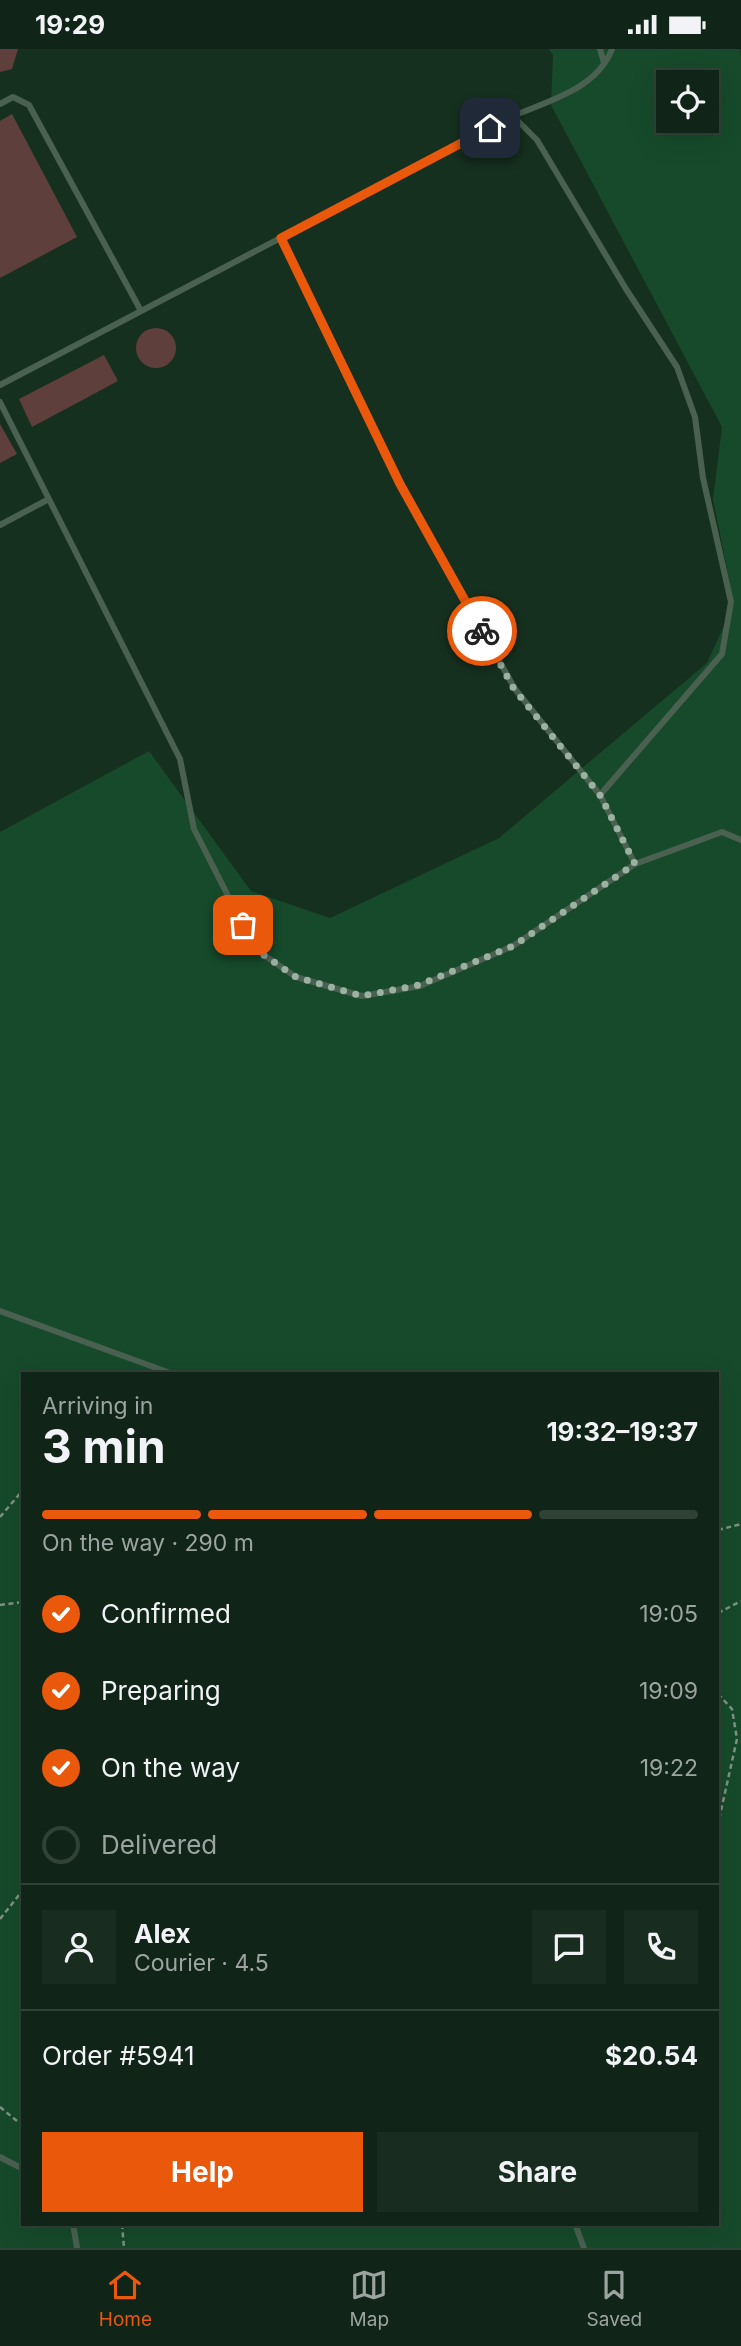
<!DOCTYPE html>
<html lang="en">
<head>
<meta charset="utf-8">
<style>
  body { margin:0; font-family:Inter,sans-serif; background:#192c20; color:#f1f3f6; height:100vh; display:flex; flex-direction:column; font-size:26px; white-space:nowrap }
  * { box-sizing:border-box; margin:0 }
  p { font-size:23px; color:#9ca4a1 }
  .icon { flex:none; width:38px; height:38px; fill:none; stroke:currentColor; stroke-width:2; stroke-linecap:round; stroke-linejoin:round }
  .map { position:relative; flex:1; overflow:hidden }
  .side { position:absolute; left:21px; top:1323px; width:698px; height:854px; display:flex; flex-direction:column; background:#102417; border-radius:0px; box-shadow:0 7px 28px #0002,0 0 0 2px #304136 }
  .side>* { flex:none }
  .fabs { position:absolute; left:656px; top:21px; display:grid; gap:14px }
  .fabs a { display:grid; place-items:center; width:63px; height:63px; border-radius:0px; background:#102417; box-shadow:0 7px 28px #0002,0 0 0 2px #304136; font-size:35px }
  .pin { position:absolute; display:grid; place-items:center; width:60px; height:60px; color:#fff; margin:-30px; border-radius:14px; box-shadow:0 4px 10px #0006 }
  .courier { position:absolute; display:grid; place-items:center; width:70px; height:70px; margin:-35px; border:5px solid #ea580c; border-radius:50%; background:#fff; color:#222; box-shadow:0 2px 9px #0007 }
  .overview em { font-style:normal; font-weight:700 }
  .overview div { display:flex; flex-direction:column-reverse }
  .overview { display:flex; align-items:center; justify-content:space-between; height:119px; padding:0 21px }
  h1 { font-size:46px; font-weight:700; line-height:52px }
  .bar { display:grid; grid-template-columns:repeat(4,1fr); gap:10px 7px; align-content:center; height:84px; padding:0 21px }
  .bar i { height:9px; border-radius:5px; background:#304136 }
  .bar .selected { background:#ea580c }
  .bar p { grid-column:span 4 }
  .line { display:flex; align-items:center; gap:18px; padding:0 21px; border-top:2px solid #304136 }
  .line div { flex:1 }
  .round { display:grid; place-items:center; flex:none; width:74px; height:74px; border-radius:0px; background:#192c20 }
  ol { padding:0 21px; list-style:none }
  li { display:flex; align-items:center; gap:21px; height:77px }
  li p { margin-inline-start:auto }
  li .icon { padding:7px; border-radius:50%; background:#ea580c; color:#fff; stroke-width:4 }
  li:last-child { color:#9ca4a1 }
  li i { width:38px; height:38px; border:4px solid #304136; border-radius:50% }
  .primary-button { display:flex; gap:14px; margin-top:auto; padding:14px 21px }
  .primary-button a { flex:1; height:80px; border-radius:0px; background:#ea580c; color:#fff; font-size:28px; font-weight:700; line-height:80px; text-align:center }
  .primary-button a+a { background:#192c20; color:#f1f3f6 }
  .status { display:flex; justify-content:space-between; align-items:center; height:49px; padding:0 35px; background:#102417; direction:ltr }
  .status svg { height:19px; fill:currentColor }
  .dock { display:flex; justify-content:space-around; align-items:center; height:98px; border-top:2px solid #304136; background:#102417; font-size:19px; color:#9ca4a1 }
  .dock a { display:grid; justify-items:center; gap:4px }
  .dock .selected { color:#ea580c }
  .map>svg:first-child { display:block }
  .green { fill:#164a2b; fill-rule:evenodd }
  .building { fill:#5f3f3c }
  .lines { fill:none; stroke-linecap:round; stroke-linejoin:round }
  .path { stroke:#7e9385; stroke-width:2.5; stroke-dasharray:5 3.5; stroke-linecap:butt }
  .lane { stroke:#4a6151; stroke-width:6 }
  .done { stroke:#9db1a3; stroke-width:7; stroke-dasharray:0 12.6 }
  .route { stroke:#ea580c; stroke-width:9 }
</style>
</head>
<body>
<div class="status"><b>19:29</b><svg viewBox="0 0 49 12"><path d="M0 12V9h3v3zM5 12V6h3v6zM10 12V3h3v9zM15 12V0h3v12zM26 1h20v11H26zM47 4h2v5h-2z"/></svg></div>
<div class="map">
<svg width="741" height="2199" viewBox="0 0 741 2199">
  <rect width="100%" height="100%" fill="#16301f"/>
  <!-- green -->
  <path class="green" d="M549,0H740L741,7V2199H0V783L149,702L251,842L330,869L499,789L707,614L734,555L713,450L722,378L551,56L553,6ZM668,33H707V72H668ZM23,1325H718V2175H23Z"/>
  <!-- building -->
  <path class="building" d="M0,0H18L12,20L0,23Z
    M12,65L77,188L0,229V72Z
    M136 299a20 20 0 1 1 40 0a20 20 0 1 1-40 0Z
    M104,306L118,332L32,378L19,350Z
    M0,375L17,405L0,414Z"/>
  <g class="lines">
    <!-- path -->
    <path class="path" d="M0,1468L23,1441
      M718,1481L741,1475
      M0,1556L23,1553
      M718,1564L741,1552
      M718,1645L732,1660L737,1690L718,1775
      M0,1870L23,1841
      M0,2058L23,2077
      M122,2175L124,2199"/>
    <!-- lane -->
    <path class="lane" d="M600,0L604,14
      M0,55L13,48L29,56L141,262
      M513,67L537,91L626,240L677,318L695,368L703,429L731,553L722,605L600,746
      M281,189L400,435L515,640L600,746L635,815
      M0,336L513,67C548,52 597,40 612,0
      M0,353L180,710L194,780L255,900L296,928L362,947L420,937L513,897L635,815L722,783L741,791
      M0,476L47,451
      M0,1262L173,1325
      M0,2108L23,2120
      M73,2175L77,2199
      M575,2175L584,2199"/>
  </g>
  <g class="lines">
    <!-- done -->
    <path class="done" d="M243,876L255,900L296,928L362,947L419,936L513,897L635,815L600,746L514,640L482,582"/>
    <!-- route -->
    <path class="route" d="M482,582L400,435L281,189L490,79"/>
  </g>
</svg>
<div class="fabs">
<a><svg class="icon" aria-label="locate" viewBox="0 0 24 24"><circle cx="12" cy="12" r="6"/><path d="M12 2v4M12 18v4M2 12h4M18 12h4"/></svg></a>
</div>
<div class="pin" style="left:243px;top:876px;background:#ea580c"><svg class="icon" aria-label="bag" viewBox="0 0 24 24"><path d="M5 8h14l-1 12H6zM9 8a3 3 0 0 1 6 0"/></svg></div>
<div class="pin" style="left:490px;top:79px;background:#1f2937"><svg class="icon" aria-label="home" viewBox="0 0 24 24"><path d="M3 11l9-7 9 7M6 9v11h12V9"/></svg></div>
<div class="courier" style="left:482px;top:582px"><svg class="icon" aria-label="bike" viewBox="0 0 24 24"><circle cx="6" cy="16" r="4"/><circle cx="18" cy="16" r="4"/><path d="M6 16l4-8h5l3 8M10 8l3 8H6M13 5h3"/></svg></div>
<section class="side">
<div class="overview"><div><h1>3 min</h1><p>Arriving in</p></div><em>19:32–19:37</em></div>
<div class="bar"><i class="selected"></i><i class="selected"></i><i class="selected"></i><i></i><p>On the way · 290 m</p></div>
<ol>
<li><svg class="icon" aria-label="check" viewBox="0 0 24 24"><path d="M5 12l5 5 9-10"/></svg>Confirmed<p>19:05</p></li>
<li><svg class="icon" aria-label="check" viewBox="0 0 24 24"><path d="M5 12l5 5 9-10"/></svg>Preparing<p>19:09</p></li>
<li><svg class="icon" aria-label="check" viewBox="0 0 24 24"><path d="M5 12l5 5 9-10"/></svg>On the way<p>19:22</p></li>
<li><i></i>Delivered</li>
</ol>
<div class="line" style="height:126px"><a class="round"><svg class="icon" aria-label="person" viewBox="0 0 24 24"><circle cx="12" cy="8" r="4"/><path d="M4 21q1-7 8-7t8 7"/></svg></a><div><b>Alex</b><p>Courier · 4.5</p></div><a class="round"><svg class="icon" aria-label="chat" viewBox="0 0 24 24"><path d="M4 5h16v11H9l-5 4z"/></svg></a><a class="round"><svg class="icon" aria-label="phone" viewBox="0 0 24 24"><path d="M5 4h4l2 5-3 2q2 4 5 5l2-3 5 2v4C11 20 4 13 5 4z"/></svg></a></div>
<div class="line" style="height:91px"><div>Order #5941</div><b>$20.54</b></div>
<div class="primary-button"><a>Help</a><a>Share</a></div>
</section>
</div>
<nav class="dock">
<a class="selected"><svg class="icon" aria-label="home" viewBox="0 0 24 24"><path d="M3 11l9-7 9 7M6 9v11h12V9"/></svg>Home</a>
<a><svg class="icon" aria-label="map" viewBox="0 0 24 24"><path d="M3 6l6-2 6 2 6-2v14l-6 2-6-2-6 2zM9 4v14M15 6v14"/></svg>Map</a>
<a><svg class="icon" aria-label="saved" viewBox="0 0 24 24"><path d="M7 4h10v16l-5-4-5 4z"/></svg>Saved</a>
</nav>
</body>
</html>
